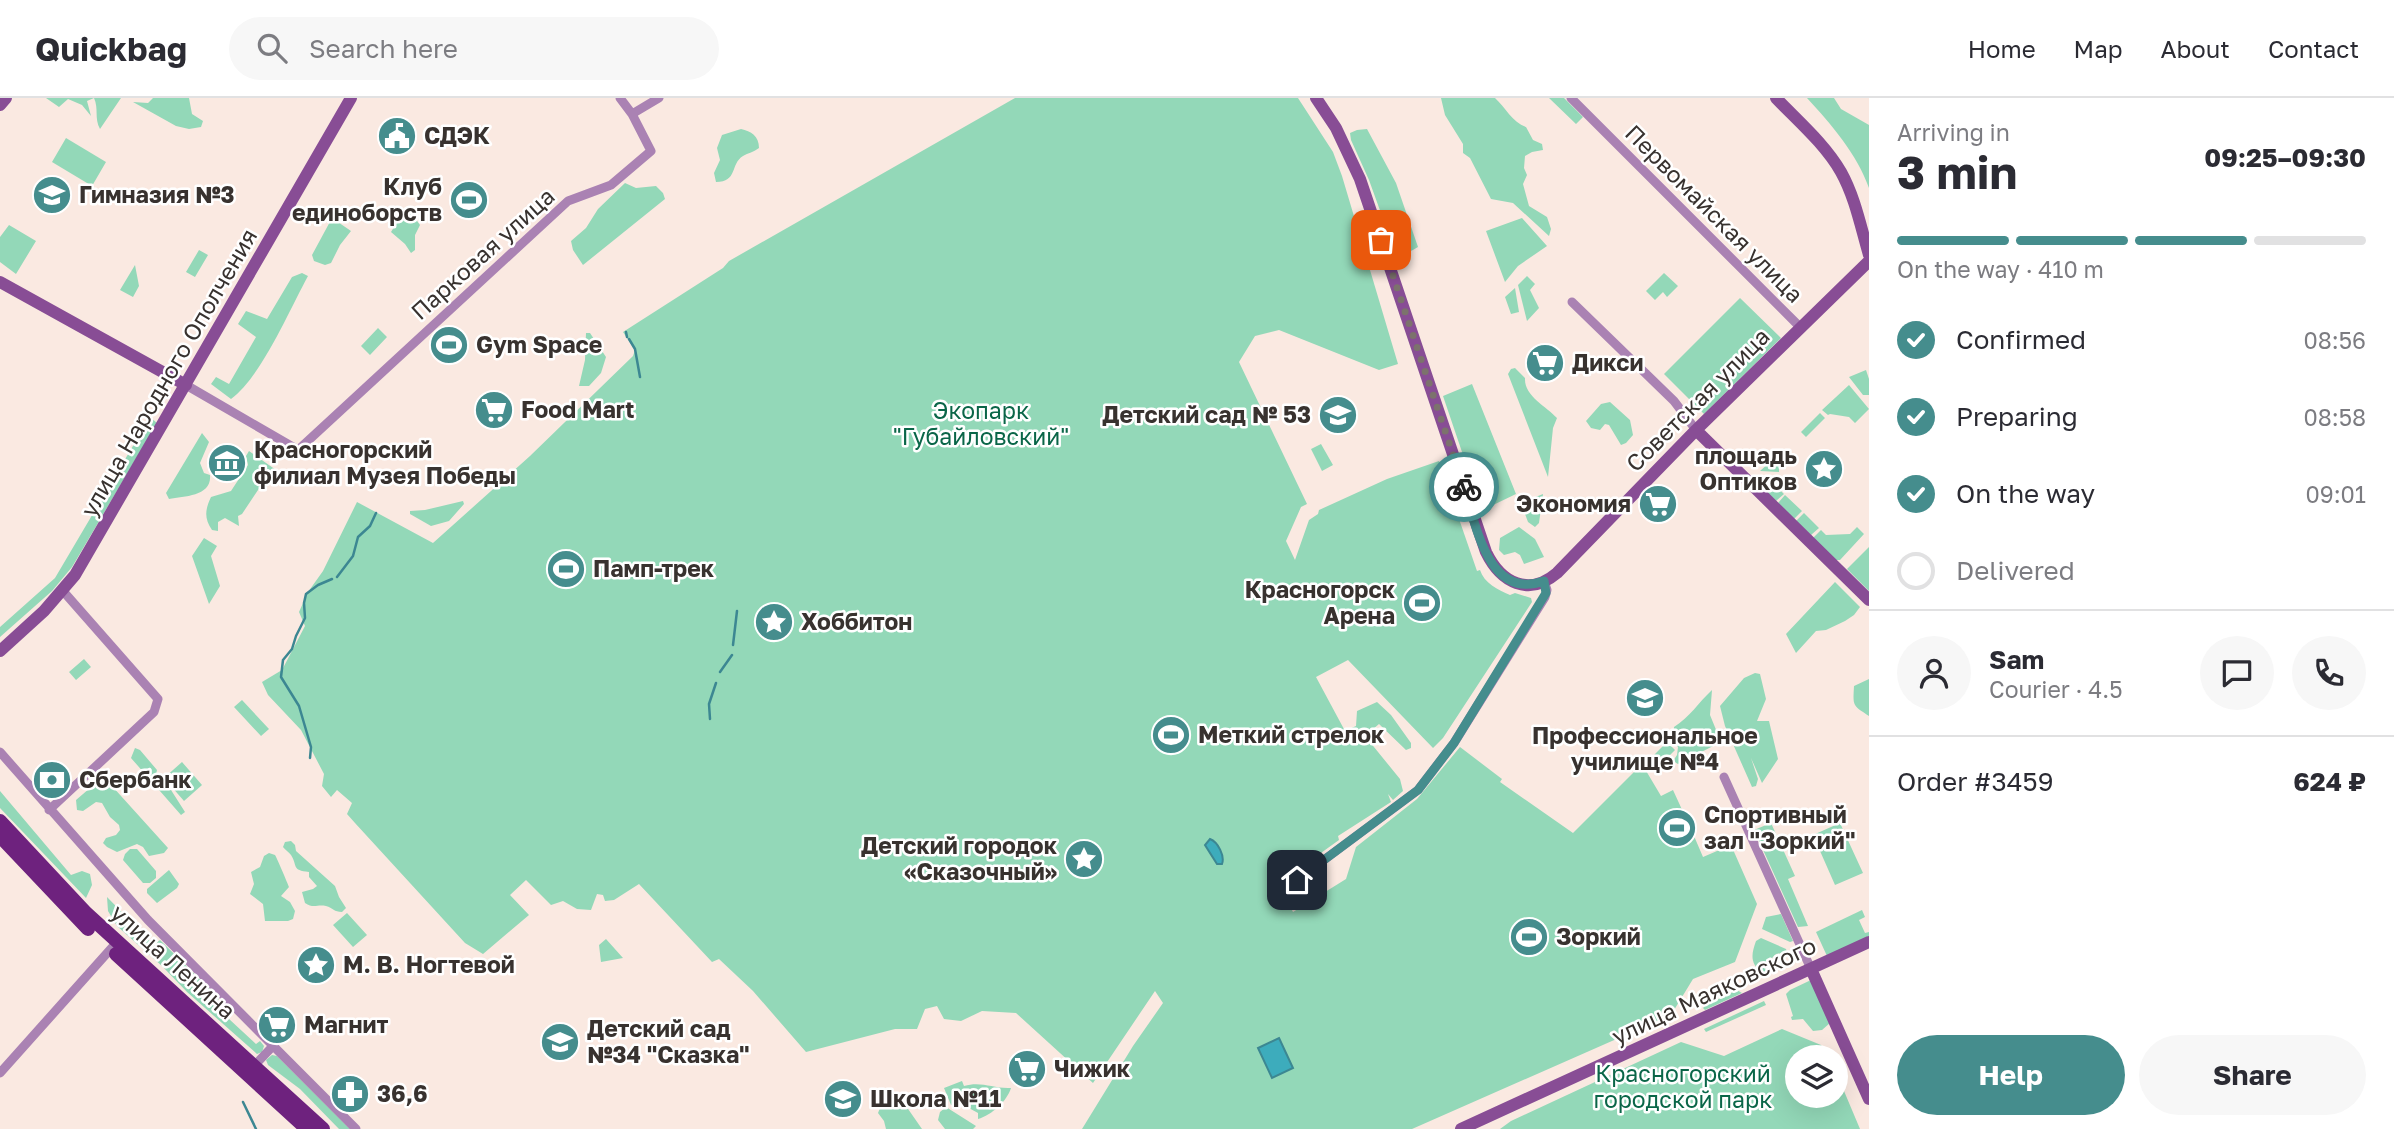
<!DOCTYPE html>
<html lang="en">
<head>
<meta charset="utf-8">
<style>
  body { margin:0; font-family:"Golos Text",sans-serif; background:#f7f7f7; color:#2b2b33; height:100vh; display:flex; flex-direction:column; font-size:26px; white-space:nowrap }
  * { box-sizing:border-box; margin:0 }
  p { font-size:23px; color:#7c7c81 }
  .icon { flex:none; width:38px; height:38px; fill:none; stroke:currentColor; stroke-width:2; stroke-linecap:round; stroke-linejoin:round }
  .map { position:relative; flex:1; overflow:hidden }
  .panel { display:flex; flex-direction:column; background:#fff; width:525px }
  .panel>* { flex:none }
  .buttons { position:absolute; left:1785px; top:947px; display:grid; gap:14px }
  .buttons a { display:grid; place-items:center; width:63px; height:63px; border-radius:50%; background:#fff; box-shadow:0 7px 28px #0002; font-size:35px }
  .pin { position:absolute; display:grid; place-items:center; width:60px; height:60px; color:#fff; margin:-30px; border-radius:14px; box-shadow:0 4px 10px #0006 }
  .courier { position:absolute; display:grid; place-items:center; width:70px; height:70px; margin:-35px; border:5px solid #458d8d; border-radius:50%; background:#fff; color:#222; box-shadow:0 2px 9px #0007 }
  .overview em { font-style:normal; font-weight:700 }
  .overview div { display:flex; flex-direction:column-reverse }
  .overview { display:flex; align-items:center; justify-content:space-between; height:119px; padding:0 28px }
  h1 { font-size:46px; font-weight:700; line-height:52px }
  .bar { display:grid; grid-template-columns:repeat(4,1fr); gap:10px 7px; align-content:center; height:84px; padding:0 28px }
  .bar i { height:9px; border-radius:5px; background:#e1e1e2 }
  .bar .selected { background:#458d8d }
  .bar p { grid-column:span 4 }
  .line { display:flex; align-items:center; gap:18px; padding:0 28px; border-top:2px solid #e1e1e2 }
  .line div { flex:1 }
  .round { display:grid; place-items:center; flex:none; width:74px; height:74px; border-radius:37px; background:#f7f7f7 }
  ol { padding:0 28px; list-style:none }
  li { display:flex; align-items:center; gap:21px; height:77px }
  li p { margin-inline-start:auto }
  li .icon { padding:7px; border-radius:50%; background:#458d8d; color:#fff; stroke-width:4 }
  li:last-child { color:#7c7c81 }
  li i { width:38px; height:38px; border:4px solid #e1e1e2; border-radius:50% }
  .action { display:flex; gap:14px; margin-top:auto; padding:14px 28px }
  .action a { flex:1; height:80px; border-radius:42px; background:#458d8d; color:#fff; font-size:28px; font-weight:700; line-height:80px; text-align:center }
  .action a+a { background:#f7f7f7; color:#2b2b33 }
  header { display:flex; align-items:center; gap:42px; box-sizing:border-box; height:98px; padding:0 35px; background:#fff; border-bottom:2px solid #e1e1e2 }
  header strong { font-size:33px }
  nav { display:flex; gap:38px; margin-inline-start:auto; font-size:24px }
  .search { width:490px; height:63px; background:#f7f7f7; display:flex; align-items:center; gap:18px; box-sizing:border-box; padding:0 24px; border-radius:38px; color:#7c7c81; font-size:26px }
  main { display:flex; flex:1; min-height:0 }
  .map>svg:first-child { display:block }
  .green { fill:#93d8b8 }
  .water { fill:#3dacbc; stroke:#3c8792; stroke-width:2 }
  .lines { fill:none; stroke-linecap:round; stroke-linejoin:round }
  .stream { stroke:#3c8792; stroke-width:2.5 }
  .street { stroke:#aa82b3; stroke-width:9 }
  .secondary { stroke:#884d95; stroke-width:12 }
  .primary { stroke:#6e227e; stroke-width:14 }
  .done { stroke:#7c726d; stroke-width:7; stroke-dasharray:0 12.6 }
  .route { stroke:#458d8d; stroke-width:9 }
  .labels { text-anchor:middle; stroke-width:5; stroke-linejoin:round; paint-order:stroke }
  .poi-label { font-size:23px; font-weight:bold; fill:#38322f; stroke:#fff; text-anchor:start }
  .street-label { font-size:23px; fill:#38322f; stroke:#fff }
  .park-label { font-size:23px; fill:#0a6648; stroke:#fff }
</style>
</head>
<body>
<header>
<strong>Quickbag</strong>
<div class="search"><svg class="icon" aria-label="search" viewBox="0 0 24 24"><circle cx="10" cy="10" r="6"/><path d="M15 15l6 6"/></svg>Search here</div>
<nav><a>Home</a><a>Map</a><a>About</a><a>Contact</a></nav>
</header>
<main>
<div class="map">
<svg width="1869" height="1031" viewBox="0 0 1869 1031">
  <rect width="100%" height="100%" fill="#fae9e1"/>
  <!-- green -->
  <path class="green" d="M46,0H94L87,3L91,18L82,7L68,1L59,9Z
    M94,0H121L100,31C94,20 99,11 94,0Z
    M153,0H189L192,16L203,23L201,29L189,31L176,28L133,4L148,5Z
    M1015,0H1298L1333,54L1342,78L1398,266L1379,272L1279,232L1255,238L1239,264L1307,406L1301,409L1286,443L1295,462L1309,422L1318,416L1319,412L1387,381L1439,363L1477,473L1480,472C1484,485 1498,492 1510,497L1515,495L1531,500L1532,504L1443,640L1433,650L1348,562L1316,579L1345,633L1356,628L1357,613L1377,604L1391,617L1411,645V650L1406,652L1379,626L1365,638L1400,681L1403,693L1393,702L1388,696L1391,704L1338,738L1339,742L1293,775L1289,771L1275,780L1293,814L1346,781L1356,749L1417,701L1460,649L1502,681L1500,684L1573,735L1642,666L1661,698L1673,692L1684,716L1689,714L1696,728L1691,731L1703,759L1731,747L1757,806L1735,864L1693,881L1671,917L1412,1031H1082L1133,948L1163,905L1155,893L1093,985L1016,915L982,913L961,923L944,921L937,908L925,911L917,931H895L806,954L753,893L719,861L712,864L639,786L614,802L605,803L603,797L597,796L591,812L577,811L563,803L551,807L526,782L510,797L529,817L483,856L465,845L355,725L347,716L352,705L337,692L331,699L322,688L324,676L301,632L268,597L262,584L282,572L305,528L299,514L308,494L323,473L357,404L433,445L530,358L633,258L635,252L623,234L723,170L729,163Z
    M1441,0H1495C1506,10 1512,24 1526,29L1533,42L1542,46L1543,52L1532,54L1525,58L1524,70L1527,77L1523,86L1529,108L1547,119L1551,131L1549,138L1513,105L1491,101L1470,60L1463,55V46L1445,17Z
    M1549,0H1564L1583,19L1576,26Z
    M1807,0H1834L1841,11L1869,27V90C1857,56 1831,26 1807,0Z
    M741,31C751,33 759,38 759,50C754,54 748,55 743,58C730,66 738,84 716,84L714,75L720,62L717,50L722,37Z
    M1367,31L1396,85L1418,149C1410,154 1404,157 1395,154L1369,82L1351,42L1350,35L1357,32Z
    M66,40L106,64L92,88L52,64Z
    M625,85L636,90L656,88L663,95L665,101L583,167L573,152L571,143L586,130L598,111Z
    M407,109L420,127L415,137V152L411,155L405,146L391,134L401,118L398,114Z
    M332,120L351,133L340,147L331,165L325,167L314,163L312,157Z
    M1522,120L1547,148L1518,168L1505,184L1486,133Z
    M9,127L36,143L16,176L0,164V139Z
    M199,152L208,157L195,179L186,174Z
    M135,167L139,188L133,199L120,192Z
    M302,175L308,178C289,213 261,279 231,301L211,286L216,279L229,286L256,239L238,226L246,213L267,221L292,179Z
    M1664,175L1678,188L1667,199L1663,194L1655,202L1646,193Z
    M1527,178L1535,186L1530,192L1539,210L1527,223L1518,187Z
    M1515,190L1519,214L1511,216L1505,199Z
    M1740,200L1781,240L1704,316L1664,276Z
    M378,230L387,239L370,257L361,248Z
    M586,235H590L606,259L601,275L589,288H579L585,262Z
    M1515,270L1525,280C1524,298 1546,308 1557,320L1553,330L1548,379L1508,276L1511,271Z
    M1866,272L1869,281V297H1863L1849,279Z
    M1472,286L1516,396L1489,409L1480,407L1443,298Z
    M1849,287L1869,311L1855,325L1849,319L1830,316L1828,317L1822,312Z
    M1610,304L1630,322L1633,337L1626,345L1621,347L1609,327L1605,326L1600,332L1591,330L1586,323L1601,306Z
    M1820,315L1825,320L1806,339L1801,334Z
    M150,319L157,325L72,469L52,493L0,539V529L55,480Z
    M202,335L209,344L200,365L204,375L210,377C212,398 185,398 169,401L166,395Z
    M1321,346L1333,367L1322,373L1311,351Z
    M249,353L276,372V378L268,377L242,416L238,418L239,428L225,420L218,424V433L212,432C204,420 205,412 211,399L231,393L248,367L246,358Z
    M1781,354L1786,359L1779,366V374L1760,373Z
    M1778,378V390L1784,396L1776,403L1751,379Z
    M1543,396L1539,425L1535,429L1528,424L1521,405Z
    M1785,397L1802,413L1794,421L1778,405Z
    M463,403L464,406L449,423L431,428L410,416V413L425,412Z
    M1804,415L1819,430L1811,437L1796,423Z
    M1519,429L1535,441L1544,459L1524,466L1520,457L1515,454L1504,457L1499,452L1500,440Z
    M1857,429L1864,436L1840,462H1836L1813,440L1821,432L1826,437L1850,436Z
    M204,440L217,448L211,458L220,488L209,506L192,458Z
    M1869,449V493L1847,471Z
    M1835,484L1860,509L1854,517L1845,523L1826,532L1816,533L1796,555L1786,536Z
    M84,561L91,569L76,582L69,574Z
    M1755,575L1760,576L1766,601L1757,623H1769L1778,661L1762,685L1751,660L1758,681L1756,688L1752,689L1725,628L1720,608L1744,580Z
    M1869,581V618C1852,607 1853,608 1854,588Z
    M1712,592L1710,617L1719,639L1717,646L1678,666L1673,663L1677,657L1678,649L1673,643L1674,629C1690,619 1698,605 1712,592Z
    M242,602L269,631L261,638L234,609Z
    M1667,644L1675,652L1659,668L1651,660Z
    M135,650L140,652L157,672L155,681L160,687L171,692L185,714L181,717L131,660Z
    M182,664L202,687L184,703L164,680Z
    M103,683L112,688L168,750L164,755L149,758L143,749L137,746L117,754L107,749L103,745L106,740L116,737L120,732L119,727L110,719L102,705L96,704L83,713L77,712L76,702L97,684Z
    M0,693L71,777L82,773L90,776L92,787L86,800L0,710Z
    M1771,725L1795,778L1788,781L1808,828L1798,829L1754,732Z
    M1840,725L1863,775L1835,787L1813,737Z
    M291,743L295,747L296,753L335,788L339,799L346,810L342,814C334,814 333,810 326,808C317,806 314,811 305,805L302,794L313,791L317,788L309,779V774C291,772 298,768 291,757C289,754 285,752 283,749L285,744Z
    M130,751H137L156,773V780L150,785H143L123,762L125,756Z
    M269,755C271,756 273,756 275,757C276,758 288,786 289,789L281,798L290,804L295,813L293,821L288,823H265L263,806L250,796L254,786L251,774L260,769L264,758Z
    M169,772L179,786L177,790L157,805L147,795V791Z
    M107,799L154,847L160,842L219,900L215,908L256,946L260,943L264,948L262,954L257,956L187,894L162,868L117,828L108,813Z
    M1862,812L1865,819L1859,822L1865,835L1869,834V838L1827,858L1816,834Z
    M347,815L367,837L353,849L333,827Z
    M1781,816L1793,843L1790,844L1762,831L1766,819Z
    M1761,840L1786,851L1787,854L1776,856L1771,861L1773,869L1762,875C1750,865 1751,857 1756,843Z
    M606,841L623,860L601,864L599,847Z
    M1811,882L1830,925L1822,932L1813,933L1803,921L1792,922L1791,919L1793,918L1786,896L1790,892Z
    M1737,892L1742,895L1705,912L1703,910L1706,907Z
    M1764,903L1766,907L1706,934L1704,931Z
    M1782,931L1821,947L1829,959H1797V998H1836V974L1860,1031H1500L1511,1023L1681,944L1724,958Z
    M272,957L277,958L350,1031H339L300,991L268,967L266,962Z
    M962,983L964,988C982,983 993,991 1011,990C1007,1003 992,1017 978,1021V1015L967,1009L965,1002L951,1007L944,990Z
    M886,1004L906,1008L922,1031H886L884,1023L878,1015L882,1005Z
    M946,1009L976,1028L973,1031H945L938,1022L940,1014Z"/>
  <!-- water -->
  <path class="water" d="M1210,741C1218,744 1225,758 1222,766H1217L1205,747Z
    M1279,940L1293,970L1272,980L1258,950Z"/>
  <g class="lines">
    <!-- stream -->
    <path class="stream" d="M626,234L627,239
      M629,241L635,251L640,279
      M337,479L353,458L358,439L370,428L376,415
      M733,547L737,513
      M720,574L732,557
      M710,621L709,606L716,585
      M310,660L311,649L299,608L281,579L283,562L292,551L296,538L305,520L304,505L306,496L318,487L332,481
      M243,1004L256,1031"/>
    <!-- street -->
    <path class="street" d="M620,0L632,16
      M1571,0L1800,229
      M1572,204L1674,303L1696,332
      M186,287L298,352L568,103L611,87L651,53L632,16L659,0
      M0,654L148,822L356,1031
      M1724,679L1811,871
      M49,712L154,614L158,601L63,493
      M1293,785L1418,692L1454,645L1545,499L1547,492L1544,483
      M254,968L273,948
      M0,975L117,844"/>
    <!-- secondary -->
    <path class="secondary" d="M1316,0L1336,30L1360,81L1486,454C1501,485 1529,499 1557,475L1696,332L1869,163
      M1776,0C1798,23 1825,46 1841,74C1855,99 1861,130 1869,157
      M0,7L6,0
      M0,184L186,287
      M1696,332L1869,502
      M0,553L44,513L75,477L351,0
      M1811,871L1869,1001
      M1461,1031L1869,844"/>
    <!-- primary -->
    <path class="primary" d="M0,723L86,815L323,1031
      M0,738L88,831
      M116,856L307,1031"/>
  </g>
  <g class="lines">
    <!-- done -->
    <path class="done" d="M1381,142L1464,389"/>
    <!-- route -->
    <path class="route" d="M1297,782L1418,692L1454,645L1546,495L1544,483C1488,503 1476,427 1464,389"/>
  </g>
  <!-- icons -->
  <defs>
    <g id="civic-disc" transform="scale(2.0125)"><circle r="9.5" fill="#458d8d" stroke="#fff"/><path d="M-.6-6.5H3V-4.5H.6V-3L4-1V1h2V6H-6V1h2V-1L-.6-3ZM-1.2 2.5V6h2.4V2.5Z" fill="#fff"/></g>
    <g id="school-disc" transform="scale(2.0125)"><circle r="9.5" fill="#458d8d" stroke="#fff"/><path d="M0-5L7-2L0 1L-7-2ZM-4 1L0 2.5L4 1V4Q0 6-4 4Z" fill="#fff"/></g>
    <g id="stadium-disc" transform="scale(2.0125)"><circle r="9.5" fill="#458d8d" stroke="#fff"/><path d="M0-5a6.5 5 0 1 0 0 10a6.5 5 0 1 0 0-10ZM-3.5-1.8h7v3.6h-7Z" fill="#fff"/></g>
    <g id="supermarket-disc" transform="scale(2.0125)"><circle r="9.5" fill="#458d8d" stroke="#fff"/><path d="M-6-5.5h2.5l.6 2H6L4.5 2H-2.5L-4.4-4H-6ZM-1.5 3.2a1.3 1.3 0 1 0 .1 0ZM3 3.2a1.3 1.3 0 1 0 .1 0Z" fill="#fff"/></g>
    <g id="museum-disc" transform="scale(2.0125)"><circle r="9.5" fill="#458d8d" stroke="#fff"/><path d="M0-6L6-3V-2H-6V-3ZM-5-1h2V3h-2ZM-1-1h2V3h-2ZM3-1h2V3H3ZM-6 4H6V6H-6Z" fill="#fff"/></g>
    <g id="sight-disc" transform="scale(2.0125)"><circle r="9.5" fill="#458d8d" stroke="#fff"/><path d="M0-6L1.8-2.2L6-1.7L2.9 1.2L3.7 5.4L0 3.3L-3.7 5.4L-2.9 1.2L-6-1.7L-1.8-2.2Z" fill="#fff"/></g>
    <g id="university-disc" transform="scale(2.0125)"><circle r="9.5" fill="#458d8d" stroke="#fff"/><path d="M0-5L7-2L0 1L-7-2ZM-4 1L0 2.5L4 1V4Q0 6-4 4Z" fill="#fff"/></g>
    <g id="bank-disc" transform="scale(2.0125)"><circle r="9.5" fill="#458d8d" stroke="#fff"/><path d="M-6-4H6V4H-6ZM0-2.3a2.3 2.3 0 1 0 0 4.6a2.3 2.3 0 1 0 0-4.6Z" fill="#fff"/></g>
    <g id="pharmacy-disc" transform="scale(2.0125)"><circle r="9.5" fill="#458d8d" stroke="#fff"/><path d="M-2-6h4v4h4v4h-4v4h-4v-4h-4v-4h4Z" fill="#fff"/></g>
  </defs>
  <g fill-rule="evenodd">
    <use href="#civic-disc" x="397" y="38"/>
    <use href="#school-disc" x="52" y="97"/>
    <use href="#stadium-disc" x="469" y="102"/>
    <use href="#stadium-disc" x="449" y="247"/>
    <use href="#supermarket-disc" x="1545" y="265"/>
    <use href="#supermarket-disc" x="494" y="312"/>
    <use href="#school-disc" x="1338" y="317"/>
    <use href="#museum-disc" x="227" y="365"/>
    <use href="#sight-disc" x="1824" y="371"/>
    <use href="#supermarket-disc" x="1658" y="406"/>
    <use href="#stadium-disc" x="566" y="471"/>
    <use href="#stadium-disc" x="1422" y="505"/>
    <use href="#sight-disc" x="774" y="524"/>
    <use href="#university-disc" x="1645" y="600"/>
    <use href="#stadium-disc" x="1171" y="637"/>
    <use href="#bank-disc" x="52" y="682"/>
    <use href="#stadium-disc" x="1677" y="730"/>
    <use href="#sight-disc" x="1084" y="761"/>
    <use href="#stadium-disc" x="1529" y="839"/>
    <use href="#sight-disc" x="316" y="867"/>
    <use href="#supermarket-disc" x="277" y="927"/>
    <use href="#school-disc" x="560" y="944"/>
    <use href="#supermarket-disc" x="1027" y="971"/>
    <use href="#pharmacy-disc" x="350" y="996"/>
    <use href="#school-disc" x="843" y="1001"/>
  </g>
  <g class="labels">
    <!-- poi labels -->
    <g class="poi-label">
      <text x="424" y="46">СДЭК</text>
      <text x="442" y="97" text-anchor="end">Клуб<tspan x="442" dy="26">единоборств</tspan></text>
      <text x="79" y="105">Гимназия №3</text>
      <text x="476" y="255">Gym Space</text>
      <text x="1572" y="273">Дикси</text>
      <text x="521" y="320">Food Mart</text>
      <text x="1311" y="325" text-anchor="end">Детский сад № 53</text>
      <text x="254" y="360">Красногорский<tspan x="254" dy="26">филиал Музея Победы</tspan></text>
      <text x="1797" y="366" text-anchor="end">площадь<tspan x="1797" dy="26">Оптиков</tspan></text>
      <text x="1631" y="414" text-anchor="end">Экономия</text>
      <text x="593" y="479">Памп-трек</text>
      <text x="1395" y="500" text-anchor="end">Красногорск<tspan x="1395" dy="26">Арена</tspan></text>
      <text x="801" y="532">Хоббитон</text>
      <text x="1198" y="645">Меткий стрелок</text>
      <text x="1645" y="646" text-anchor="middle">Профессиональное<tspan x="1645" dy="26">училище №4</tspan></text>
      <text x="79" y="690">Сбербанк</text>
      <text x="1704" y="725">Спортивный<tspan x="1704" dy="26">зал "Зоркий"</tspan></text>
      <text x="1057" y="756" text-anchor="end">Детский городок<tspan x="1057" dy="26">«Сказочный»</tspan></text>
      <text x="1556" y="847">Зоркий</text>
      <text x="343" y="875">М. В. Ногтевой</text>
      <text x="304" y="935">Магнит</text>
      <text x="587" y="939">Детский сад<tspan x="587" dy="26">№34 "Сказка"</tspan></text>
      <text x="1054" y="979">Чижик</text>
      <text x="377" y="1004">36,6</text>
      <text x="870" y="1009">Школа №11</text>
    </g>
    <!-- street labels -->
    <g class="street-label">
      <text transform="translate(1714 116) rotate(45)" y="8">Первомайская улица</text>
      <text transform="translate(483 156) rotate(-42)" y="8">Парковая улица</text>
      <text transform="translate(169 275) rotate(-60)" y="8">улица Народного Ополчения</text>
      <text transform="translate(1698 302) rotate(-45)" y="8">Советская улица</text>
      <text transform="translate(173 864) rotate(42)" y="8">улица Ленина</text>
      <text transform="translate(1714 893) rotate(-25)" y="8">улица Маяковского</text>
    </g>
    <!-- park labels -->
    <g class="park-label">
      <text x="981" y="321">Экопарк<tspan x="981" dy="26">"Губайловский"</tspan></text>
      <text x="1683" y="984">Красногорский<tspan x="1683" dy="26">городской парк</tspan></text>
    </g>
  </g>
</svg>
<div class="buttons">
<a><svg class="icon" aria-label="layers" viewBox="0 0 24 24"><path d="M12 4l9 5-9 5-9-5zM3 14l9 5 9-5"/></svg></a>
</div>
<div class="pin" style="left:1381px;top:142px;background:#ea580c"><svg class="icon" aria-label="bag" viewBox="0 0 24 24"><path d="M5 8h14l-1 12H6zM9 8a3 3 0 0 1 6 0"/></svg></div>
<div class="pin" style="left:1297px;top:782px;background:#1f2937"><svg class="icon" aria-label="home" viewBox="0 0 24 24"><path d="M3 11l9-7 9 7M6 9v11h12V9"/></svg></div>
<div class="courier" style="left:1464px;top:389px"><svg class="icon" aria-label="bike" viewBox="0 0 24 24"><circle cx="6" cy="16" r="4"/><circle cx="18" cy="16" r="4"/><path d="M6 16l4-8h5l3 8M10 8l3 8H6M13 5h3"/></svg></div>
</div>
<section class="panel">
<div class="overview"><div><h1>3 min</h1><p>Arriving in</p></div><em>09:25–09:30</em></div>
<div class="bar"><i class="selected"></i><i class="selected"></i><i class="selected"></i><i></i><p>On the way · 410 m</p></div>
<ol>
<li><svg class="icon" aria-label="check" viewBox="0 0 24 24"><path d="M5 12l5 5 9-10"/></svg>Confirmed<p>08:56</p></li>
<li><svg class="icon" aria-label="check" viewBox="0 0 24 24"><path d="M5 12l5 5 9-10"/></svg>Preparing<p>08:58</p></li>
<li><svg class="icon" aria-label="check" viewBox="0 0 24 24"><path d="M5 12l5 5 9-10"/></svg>On the way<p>09:01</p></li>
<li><i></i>Delivered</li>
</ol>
<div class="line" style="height:126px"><a class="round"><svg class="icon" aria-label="person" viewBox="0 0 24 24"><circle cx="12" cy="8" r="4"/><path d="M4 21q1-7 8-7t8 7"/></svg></a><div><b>Sam</b><p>Courier · 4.5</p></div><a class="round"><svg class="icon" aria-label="chat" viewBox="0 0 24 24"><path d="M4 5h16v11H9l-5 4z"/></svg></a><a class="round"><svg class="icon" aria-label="phone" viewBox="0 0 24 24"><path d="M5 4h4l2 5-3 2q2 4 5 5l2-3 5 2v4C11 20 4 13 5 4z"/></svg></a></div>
<div class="line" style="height:91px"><div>Order #3459</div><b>624 ₽</b></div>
<div class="action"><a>Help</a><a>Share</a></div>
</section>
</main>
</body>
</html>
